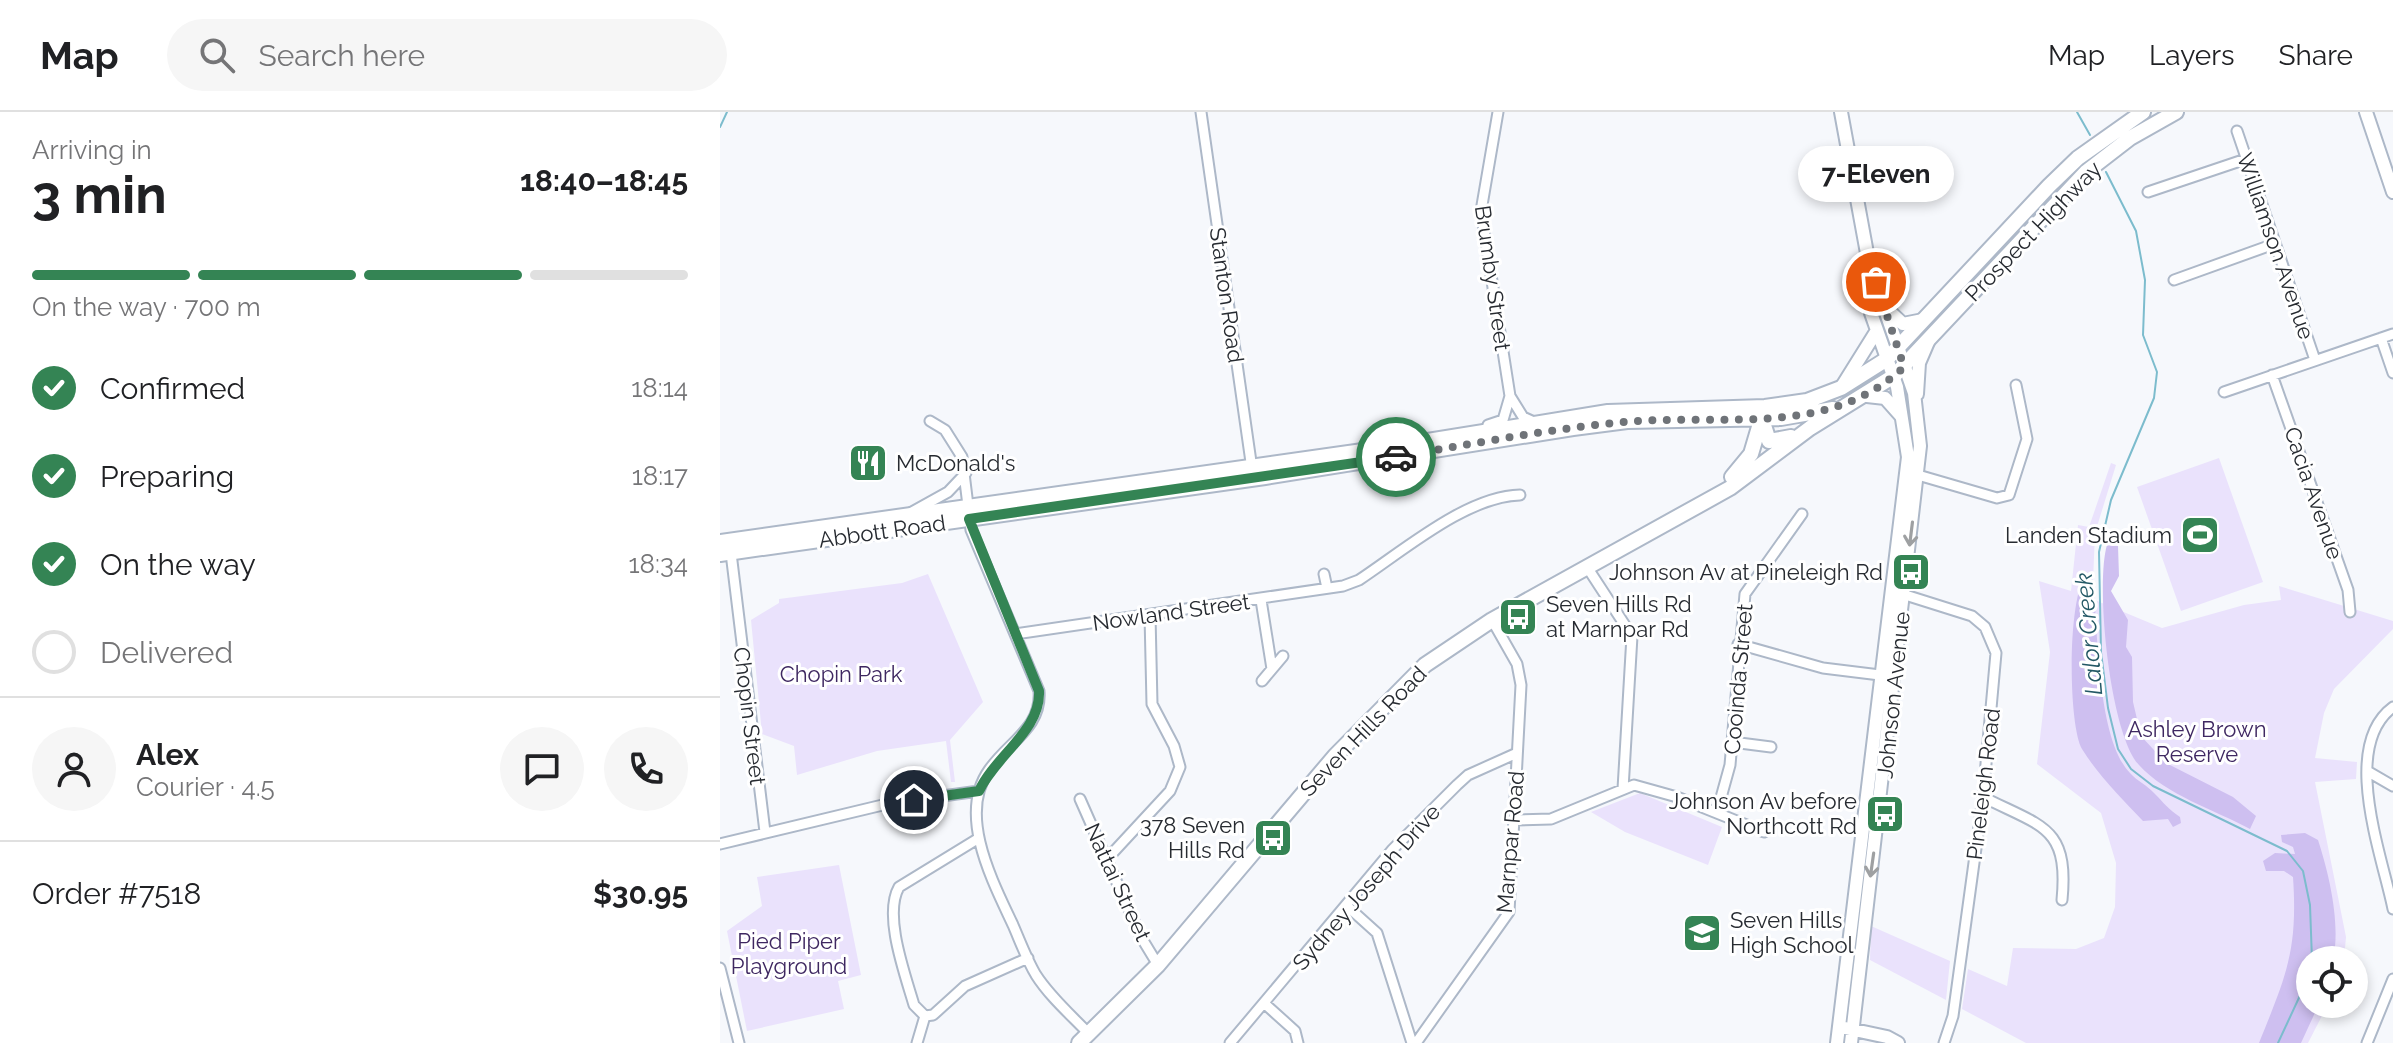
<!DOCTYPE html>
<html lang="en">
<head>
<meta charset="utf-8">
<style>
  body { margin:0; font-family:Raleway,sans-serif; background:#f6f6f6; color:#202124; height:100vh; display:flex; flex-direction:column; font-size:30px; white-space:nowrap }
  * { box-sizing:border-box; margin:0 }
  p { font-size:26px; color:#757577 }
  .icon { flex:none; width:44px; height:44px; fill:none; stroke:currentColor; stroke-width:2; stroke-linecap:round; stroke-linejoin:round }
  .map { position:relative; flex:1; overflow:hidden }
  .sheet { display:flex; flex-direction:column; background:#fff; width:720px }
  .sheet>* { flex:none }
  .controls { position:absolute; left:1576px; top:834px; display:grid; gap:16px }
  .controls a { display:grid; place-items:center; width:72px; height:72px; border-radius:50%; background:#fff; box-shadow:0 4px 12px #0003; font-size:40px }
  .pin { position:absolute; display:grid; place-items:center; width:68px; height:68px; color:#fff; margin:-34px; border:4px solid #fff; border-radius:50%; box-shadow:0 2px 8px #0007 }
  .courier { position:absolute; display:grid; place-items:center; width:80px; height:80px; margin:-40px; border:6px solid #348454; border-radius:50%; background:#fff; color:#222; box-shadow:0 2px 10px #0007 }
  .bubble { position:absolute; height:56px; border-radius:28px; background:#fff; box-shadow:0 4px 12px #0003; font-size:26px; font-weight:700; line-height:56px; text-align:center }
  .overview em { font-style:normal; font-weight:700 }
  .overview div { display:flex; flex-direction:column-reverse }
  .overview { display:flex; align-items:center; justify-content:space-between; height:136px; padding:0 32px }
  h1 { font-size:52px; font-weight:700; line-height:60px }
  .bar { display:grid; grid-template-columns:repeat(4,1fr); gap:12px 8px; align-content:center; height:96px; padding:0 32px }
  .bar i { height:10px; border-radius:6px; background:#e0e0e0 }
  .bar .active { background:#348454 }
  .bar p { grid-column:span 4 }
  .line { display:flex; align-items:center; gap:20px; padding:0 32px; border-top:2px solid #e0e0e0 }
  .line div { flex:1 }
  .round { display:grid; place-items:center; flex:none; width:84px; height:84px; border-radius:42px; background:#f6f6f6 }
  ol { padding:0 32px; list-style:none }
  li { display:flex; align-items:center; gap:24px; height:88px }
  li p { margin-inline-start:auto }
  li .icon { padding:8px; border-radius:50%; background:#348454; color:#fff; stroke-width:4 }
  li:last-child { color:#757577 }
  li i { width:44px; height:44px; border:4px solid #e0e0e0; border-radius:50% }
  header { display:flex; align-items:center; gap:48px; box-sizing:border-box; height:112px; padding:0 40px; background:#fff; border-bottom:2px solid #e0e0e0 }
  header strong { font-size:38px }
  nav { display:flex; gap:44px; margin-inline-start:auto; font-size:28px }
  .search { width:560px; height:72px; background:#f6f6f6; display:flex; align-items:center; gap:20px; box-sizing:border-box; padding:0 28px; border-radius:44px; color:#757577; font-size:30px }
  main { display:flex; flex:1; min-height:0 }
  .map>svg:first-child { display:block }
  .green { fill:#eae2fc }
  .forest { fill:#cebff0 }
  .lines { fill:none; stroke-linecap:round; stroke-linejoin:round }
  .stream { stroke:#7cbccd; stroke-width:2 }
  .street-casing { stroke:#adb8c8; stroke-width:13 }
  .secondary-casing { stroke:#adb8c8; stroke-width:16 }
  .primary-casing { stroke:#adb8c8; stroke-width:18 }
  .street { stroke:#fff; stroke-width:9 }
  .secondary { stroke:#fff; stroke-width:12 }
  .primary { stroke:#fff; stroke-width:14 }
  .oneway { stroke:#9ea0a2 }
  .done { stroke:#6f7378; stroke-width:8; stroke-dasharray:0 14.4 }
  .route { stroke:#348454; stroke-width:10 }
  .labels { text-anchor:middle; stroke-width:6; stroke-linejoin:round; paint-order:stroke }
  .street-label { font-size:22px; fill:#272b31; stroke:#fff }
  .poi-label { font-size:22px; fill:#272b31; stroke:#fff; text-anchor:end }
  .park-label { font-size:22px; fill:#3e2761; stroke:#fff }
  .water-label { font-size:24px; font-style:italic; fill:#235865; stroke:#fff }
</style>
</head>
<body>
<header>
<strong>Map</strong>
<div class="search"><svg class="icon" aria-label="search" viewBox="0 0 24 24"><circle cx="10" cy="10" r="6"/><path d="M15 15l6 6"/></svg>Search here</div>
<nav><a>Map</a><a>Layers</a><a>Share</a></nav>
</header>
<main>
<section class="sheet">
<div class="overview"><div><h1>3 min</h1><p>Arriving in</p></div><em>18:40–18:45</em></div>
<div class="bar"><i class="active"></i><i class="active"></i><i class="active"></i><i></i><p>On the way · 700 m</p></div>
<ol>
<li><svg class="icon" aria-label="check" viewBox="0 0 24 24"><path d="M5 12l5 5 9-10"/></svg>Confirmed<p>18:14</p></li>
<li><svg class="icon" aria-label="check" viewBox="0 0 24 24"><path d="M5 12l5 5 9-10"/></svg>Preparing<p>18:17</p></li>
<li><svg class="icon" aria-label="check" viewBox="0 0 24 24"><path d="M5 12l5 5 9-10"/></svg>On the way<p>18:34</p></li>
<li><i></i>Delivered</li>
</ol>
<div class="line" style="height:144px"><a class="round"><svg class="icon" aria-label="person" viewBox="0 0 24 24"><circle cx="12" cy="8" r="4"/><path d="M4 21q1-7 8-7t8 7"/></svg></a><div><b>Alex</b><p>Courier · 4.5</p></div><a class="round"><svg class="icon" aria-label="chat" viewBox="0 0 24 24"><path d="M4 5h16v11H9l-5 4z"/></svg></a><a class="round"><svg class="icon" aria-label="phone" viewBox="0 0 24 24"><path d="M5 4h4l2 5-3 2q2 4 5 5l2-3 5 2v4C11 20 4 13 5 4z"/></svg></a></div>
<div class="line" style="height:104px"><div>Order #7518</div><b>$30.95</b></div>
</section>
<div class="map">
<svg width="1673" height="931" viewBox="0 0 1673 931">
  <rect width="100%" height="100%" fill="#f6f8fc"/>
  <!-- green -->
  <path class="green" d="M1499,346L1543,470L1461,499L1417,375Z
    M1391,351L1396,353L1375,421L1373,469L1367,462L1358,481L1442,516L1524,493L1561,488L1559,474L1673,509V517L1614,577L1604,601L1595,646L1637,650L1636,667L1595,670L1626,825L1624,848H1590V892H1608L1588,931H1306L1242,897L1248,857L1287,874L1293,836L1356,837L1384,826L1395,795L1396,751L1381,701L1317,652L1330,540L1319,469L1351,479L1358,413L1369,415Z
    M208,462L263,590L230,628L235,670H231L226,629L157,639L77,663L74,634L42,622L31,508L59,491V487L182,471Z
    M920,681L1002,715L988,753L905,720L871,700Z
    M119,753L141,863L118,869L124,897L27,919L7,819L42,794L37,765Z
    M1151,814L1230,849L1226,888L1150,848Z"/>
  <!-- forest -->
  <path class="forest" d="M1387,433L1398,434L1399,464L1391,479L1408,508L1406,535L1412,545L1413,590L1421,624L1446,651L1513,685L1536,704L1530,717C1495,698 1446,683 1419,653C1390,622 1375,473 1387,433Z
    M1367,462L1373,469C1378,517 1377,627 1410,661C1417,669 1427,673 1434,681C1444,691 1448,697 1460,705L1461,711L1453,715L1448,707L1423,709C1402,687 1378,663 1362,637C1348,613 1347,482 1367,462Z
    M1585,721L1598,728C1609,762 1621,812 1613,848H1590V892H1599L1581,931H1539C1566,864 1578,839 1573,765L1564,759H1546L1543,749L1555,741L1575,742L1573,735L1562,730L1561,723Z"/>
  <g class="lines">
    <!-- stream -->
    <path class="stream" d="M1357,0L1370,23
      M0,15L7,0
      M1386,60L1416,119L1425,168L1423,223L1437,260L1434,286L1391,388L1379,440L1381,540L1388,596L1398,637L1411,657L1433,674L1567,739L1583,759L1590,793L1592,848
      M1558,931L1590,862"/>
    <!-- street casing -->
    <g class="street-casing">
      <path id="street" d="M481,0L532,357
        M778,0L761,99L790,284L803,305L814,310
        M1517,19L1595,248
        M1428,80L1526,47
        M1454,168L1554,132
        M1661,226L1673,261
        M1552,263L1628,478L1630,500
        M1504,280L1673,222
        M210,309L225,318L242,345L251,418L319,579C322,616 288,630 269,658C237,703 273,770 293,813C300,829 307,848 316,863C330,885 351,903 369,922
        M768,313L783,308L790,284
        M1191,361L1277,386L1289,383L1307,327L1296,273
        M192,400L228,380L246,361
        M11,441L45,720
        M867,455L912,524L903,677
        M604,462L607,476
        M1179,481L1252,504L1265,515L1276,541L1263,685L1233,904L1224,931
        M541,488L552,557
        M295,522L623,474L639,468C683,439 747,384 800,383
        M1018,532L1103,556L1168,564
        M542,569L563,544
        M1673,595C1620,634 1662,743 1673,797
        M1012,630L1051,635
        M1647,659L1673,674
        M1263,685C1322,715 1349,714 1342,788
        M360,687L421,825L438,853
        M997,700L1010,653L1025,482L1082,402
        M795,708L831,707L914,673L957,685L1044,720
        M259,726L179,775C163,803 185,862 194,893L205,904L213,903L245,874L308,846
        M0,732L171,691L259,679
        M387,747L450,679L460,655L454,634L432,592L430,503
        M627,794L657,821L692,931
        M0,856L19,931
        M545,892L575,919L578,931
        M197,931L205,904
        M510,931L673,737L737,673L748,663L797,641
        M696,931L789,800L801,573L797,552L772,508
        M1647,931L1673,867"/>
    </g>
    <!-- secondary casing -->
    <g class="secondary-casing">
      <path id="secondary" d="M1121,0L1149,152L1194,281L1200,334L1131,931
        M1646,0L1673,80
        M1168,198L1183,212L1203,208
        M1121,276L1156,220
        M1197,282L1199,251L1208,230
        M1147,284L1165,286L1181,304
        M1125,916L1167,925L1178,931
        M1117,931L1188,345L1177,275L1151,201L1149,160"/>
    </g>
    <!-- primary casing -->
    <g class="primary-casing">
      <path id="primary" d="M1042,307L1049,329L1071,325
        M1012,365L1031,342L1044,298
        M0,430L664,336L888,300L1045,295L1087,289L1121,276L1167,247L1329,74L1358,46L1423,0
        M0,442L545,365L853,316L907,309L1061,306L1113,297
        M359,931L438,853L615,644L705,553L772,508L1010,376L1090,316L1174,264L1366,60L1410,26L1456,0"/>
    </g>
    <!-- street -->
    <use href="#street" class="street"/>
    <!-- secondary -->
    <use href="#secondary" class="secondary"/>
    <!-- primary -->
    <use href="#primary" class="primary"/>
  </g>
  <!-- one-way arrows -->
  <defs><path id="oneway-shaft" d="M-6 0H5M1.5-3L5.5 0L1.5 3" fill="none" stroke-width="1.6" stroke-linecap="round" stroke-linejoin="round" transform="scale(2)"/></defs>
  <g class="oneway">
    <use href="#oneway-shaft" transform="translate(1191 422) rotate(97)"/>
    <use href="#oneway-shaft" transform="translate(1152 753) rotate(98)"/>
  </g>
  <g class="lines">
    <!-- done -->
    <path class="done" d="M676,345C752,332 828,317 905,310C1001,301 1108,327 1184,255L1156,170"/>
    <!-- route -->
    <path class="route" d="M194,688L259,679C276,643 321,618 319,579L249,407L676,345"/>
  </g>
  <!-- icons -->
  <defs>
    <g id="restaurant-square" transform="scale(2)"><rect x="-9" y="-9" width="18" height="18" rx="4" fill="#348454" stroke="#fff"/><path d="M-5-6h1v4h1v-4h1v4h1v-4h1v5L-1.5 .5V6h-2V.5L-5-1ZM5-6V6H3V1.5H1.5Q1.5-4 5-6Z" fill="#fff"/></g>
    <g id="stadium-square" transform="scale(2)"><rect x="-9" y="-9" width="18" height="18" rx="4" fill="#348454" stroke="#fff"/><path d="M0-5a6.5 5 0 1 0 0 10a6.5 5 0 1 0 0-10ZM-3.5-1.8h7v3.6h-7Z" fill="#fff"/></g>
    <g id="bus-square" transform="scale(2)"><rect x="-9" y="-9" width="18" height="18" rx="4" fill="#348454" stroke="#fff"/><path d="M-5-6H5V4H4V6H2V4H-2V6H-4V4H-5ZM-3.5-4V0h7V-4ZM-3.5 1.2v1.5H-2V1.2ZM2 1.2v1.5H3.5V1.2Z" fill="#fff"/></g>
    <g id="school-square" transform="scale(2)"><rect x="-9" y="-9" width="18" height="18" rx="4" fill="#348454" stroke="#fff"/><path d="M0-5L7-2L0 1L-7-2ZM-4 1L0 2.5L4 1V4Q0 6-4 4Z" fill="#fff"/></g>
  </defs>
  <g fill-rule="evenodd">
    <use href="#restaurant-square" x="148" y="351"/>
    <use href="#stadium-square" x="1480" y="423"/>
    <use href="#bus-square" x="1191" y="460"/>
    <use href="#bus-square" x="798" y="505"/>
    <use href="#bus-square" x="1165" y="702"/>
    <use href="#bus-square" x="553" y="726"/>
    <use href="#school-square" x="982" y="821"/>
  </g>
  <g class="labels">
    <!-- street labels -->
    <g class="street-label">
      <text transform="translate(1313 119) rotate(-46)" y="8">Prospect Highway</text>
      <text transform="translate(1556 134) rotate(71)" y="8">Williamson Avenue</text>
      <text transform="translate(773 166) rotate(82)" y="8">Brumby Street</text>
      <text transform="translate(507 183) rotate(82)" y="8">Stanton Road</text>
      <text transform="translate(1594 381) rotate(71)" y="8">Cacia Avenue</text>
      <text transform="translate(162 419) rotate(-8)" y="8">Abbott Road</text>
      <text transform="translate(451 500) rotate(-8)" y="8">Nowland Street</text>
      <text transform="translate(1018 567) rotate(-85)" y="8">Cooinda Street</text>
      <text transform="translate(1173 583) rotate(-84)" y="8">Johnson Avenue</text>
      <text transform="translate(30 604) rotate(83)" y="8">Chopin Street</text>
      <text transform="translate(643 619) rotate(-46)" y="8">Seven Hills Road</text>
      <text transform="translate(1263 672) rotate(-83)" y="8">Pineleigh Road</text>
      <text transform="translate(790 730) rotate(-85)" y="8">Marnpar Road</text>
      <text transform="translate(398 770) rotate(65)" y="8">Nattai Street</text>
      <text transform="translate(646 775) rotate(-49)" y="8">Sydney Joseph Drive</text>
    </g>
    <!-- poi labels -->
    <g class="poi-label">
      <text x="176" y="359" text-anchor="start">McDonald's</text>
      <text x="1452" y="431">Landen Stadium</text>
      <text x="1163" y="468">Johnson Av at Pineleigh Rd</text>
      <text x="826" y="500" text-anchor="start">Seven Hills Rd<tspan x="826" dy="25">at Marnpar Rd</tspan></text>
      <text x="1137" y="697">Johnson Av before<tspan x="1137" dy="25">Northcott Rd</tspan></text>
      <text x="525" y="721">378 Seven<tspan x="525" dy="25">Hills Rd</tspan></text>
      <text x="1010" y="816" text-anchor="start">Seven Hills<tspan x="1010" dy="25">High School</tspan></text>
    </g>
    <!-- park labels -->
    <g class="park-label">
      <text x="121" y="570">Chopin Park</text>
      <text x="1477" y="625">Ashley Brown<tspan x="1477" dy="25">Reserve</tspan></text>
      <text x="69" y="837">Pied Piper<tspan x="69" dy="25">Playground</tspan></text>
    </g>
    <!-- water labels -->
    <g class="water-label">
      <text transform="translate(1369 522) rotate(-95)" y="8">Lalor Creek</text>
    </g>
  </g>
</svg>
<div class="controls">
<a><svg class="icon" aria-label="locate" viewBox="0 0 24 24"><circle cx="12" cy="12" r="6"/><path d="M12 2v4M12 18v4M2 12h4M18 12h4"/></svg></a>
</div>
<div class="pin" style="left:1156px;top:170px;background:#ea580c"><svg class="icon" aria-label="bag" viewBox="0 0 24 24"><path d="M5 8h14l-1 12H6zM9 8a3 3 0 0 1 6 0"/></svg></div>
<div class="pin" style="left:194px;top:688px;background:#1f2937"><svg class="icon" aria-label="home" viewBox="0 0 24 24"><path d="M3 11l9-7 9 7M6 9v11h12V9"/></svg></div>
<div class="courier" style="left:676px;top:345px"><svg class="icon" aria-label="car" viewBox="0 0 24 24"><path d="M5 17H2v-5l4-1 3-4h7l3 4 3 1v5h-3M9 17h6M6 11h13"/><circle cx="7" cy="17" r="2"/><circle cx="17" cy="17" r="2"/></svg></div>
<div class="bubble" style="left:1078px;top:34px;width:156px">7-Eleven</div>
</div>
</main>
</body>
</html>
